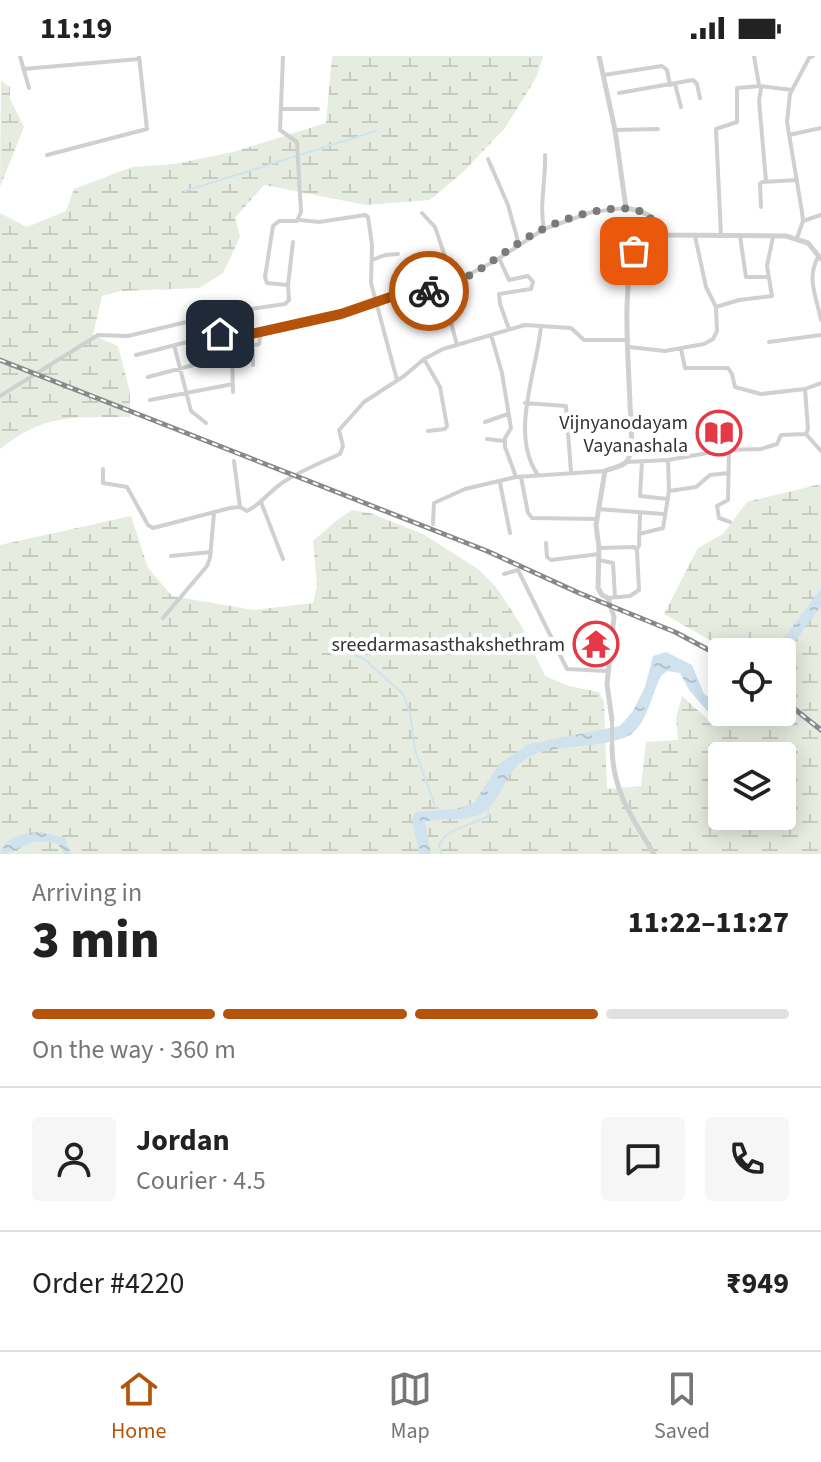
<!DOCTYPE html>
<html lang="en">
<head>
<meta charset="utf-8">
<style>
  body { margin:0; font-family:"Source Sans 3",sans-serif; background:#f6f6f6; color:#222; height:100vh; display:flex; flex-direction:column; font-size:30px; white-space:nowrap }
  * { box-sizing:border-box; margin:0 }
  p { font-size:26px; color:#767676 }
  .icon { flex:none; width:44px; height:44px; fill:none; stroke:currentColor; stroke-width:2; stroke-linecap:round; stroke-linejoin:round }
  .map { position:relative; height:798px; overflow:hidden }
  .drawer { display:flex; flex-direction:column; background:#fff; flex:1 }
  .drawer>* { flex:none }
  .buttons { position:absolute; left:708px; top:582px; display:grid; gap:16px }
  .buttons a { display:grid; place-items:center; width:88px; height:88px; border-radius:8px; background:#fff; box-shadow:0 4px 20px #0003; font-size:40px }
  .pin { position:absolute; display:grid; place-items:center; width:68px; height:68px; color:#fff; margin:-34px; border-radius:16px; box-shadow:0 4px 12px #0006 }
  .courier { position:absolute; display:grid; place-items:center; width:80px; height:80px; margin:-40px; border:6px solid #b45309; border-radius:50%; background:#fff; color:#222; box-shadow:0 2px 10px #0007 }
  .overview em { font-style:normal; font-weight:800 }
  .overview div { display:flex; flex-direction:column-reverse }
  .overview { display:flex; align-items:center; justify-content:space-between; height:136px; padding:0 32px }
  h1 { font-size:52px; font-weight:800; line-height:60px }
  .bar { display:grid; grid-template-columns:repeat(4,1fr); gap:12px 8px; align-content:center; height:96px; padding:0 32px }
  .bar i { height:10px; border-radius:6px; background:#e0e0e0 }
  .bar .selected { background:#b45309 }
  .bar p { grid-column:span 4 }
  .line { display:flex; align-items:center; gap:20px; padding:0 32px; border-top:2px solid #e0e0e0 }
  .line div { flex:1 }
  .round { display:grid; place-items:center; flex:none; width:84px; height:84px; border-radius:8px; background:#f6f6f6 }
  .status { display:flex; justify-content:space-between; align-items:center; height:56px; padding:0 40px; background:#fff; direction:ltr }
  .status svg { height:22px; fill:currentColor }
  .tab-bar { display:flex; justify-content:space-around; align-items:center; height:112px; border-top:2px solid #e0e0e0; background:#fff; font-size:22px; color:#767676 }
  .tab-bar a { display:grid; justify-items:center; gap:4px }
  .tab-bar .selected { color:#b45309 }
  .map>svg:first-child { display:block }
  .wetland { fill:url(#wetland-marsh); fill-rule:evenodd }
  .water { fill:url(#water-ripples) }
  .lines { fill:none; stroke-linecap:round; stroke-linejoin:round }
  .stream { stroke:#cfe2ee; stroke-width:2 }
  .minor { stroke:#d0d0d0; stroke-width:4 }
  .tertiary { stroke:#d0d0d0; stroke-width:5 }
  .rail-casing { stroke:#888; stroke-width:5 }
  .rail { stroke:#fff; stroke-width:2; stroke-dasharray:6; stroke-linecap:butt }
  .done { stroke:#7a7a7a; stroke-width:8; stroke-dasharray:0 14.4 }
  .route { stroke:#b45309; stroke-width:10 }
  .labels { text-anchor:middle; stroke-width:8; stroke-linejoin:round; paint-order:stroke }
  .poi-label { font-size:20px; fill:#333; stroke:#fff; text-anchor:end }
</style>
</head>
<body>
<div class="status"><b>11:19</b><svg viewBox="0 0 49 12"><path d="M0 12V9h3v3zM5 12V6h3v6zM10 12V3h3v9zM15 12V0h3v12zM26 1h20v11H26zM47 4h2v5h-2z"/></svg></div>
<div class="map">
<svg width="821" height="798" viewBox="0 0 821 798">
  <defs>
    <pattern id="wetland-marsh" width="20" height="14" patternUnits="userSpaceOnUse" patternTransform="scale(2)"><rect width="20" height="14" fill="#e6ecdf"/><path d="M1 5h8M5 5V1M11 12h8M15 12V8" fill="none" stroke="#c6cbc0"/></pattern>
    <pattern id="water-ripples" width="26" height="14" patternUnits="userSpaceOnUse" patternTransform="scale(2)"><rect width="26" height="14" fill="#cfe2ee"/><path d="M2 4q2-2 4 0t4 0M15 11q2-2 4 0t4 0" fill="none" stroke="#b2c2cd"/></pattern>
  </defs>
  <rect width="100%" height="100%" fill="#fff"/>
  <!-- wetland -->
  <path class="wetland" d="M332,0H543L536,22L505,72L463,116L430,144L366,149L264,129L235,162L240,181L223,217L199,232L121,235L102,240L93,279L118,290L130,336V361C74,362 47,356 0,393V157L27,171L66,155L74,133L132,111L174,108L233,96L326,67Z
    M1,25L10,31V43L24,71L0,131Z
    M821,428V798H0V489L131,460L148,512L172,540L254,554L313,547L317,530L313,485L336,465L352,454L370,457L423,478L478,513L496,531L521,569L545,620L569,630L599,636L604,646L607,733L641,730L646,686L678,684L676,662L682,640L713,668L736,656H782V596H731L664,558L698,492L723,478L747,446ZM722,700H782V760H722Z"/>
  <!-- water -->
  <path class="water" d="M821,533V550L788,595L782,600V596H773Z
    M666,596L692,609L704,638L713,644L722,641V656L709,657L689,634L680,617L667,615L661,620C652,638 648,662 634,676C619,691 560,689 538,697C504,709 508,736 485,755C469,768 443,760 425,766L431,798H419L412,763L416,756L456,753L474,747L499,708L529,688L620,670L633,655L645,631L653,600Z
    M41,776L65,782L71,798H64L58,788C25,779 23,798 0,798C4,780 24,777 41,776Z"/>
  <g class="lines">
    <!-- stream -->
    <path class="stream" d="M185,135L376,75
      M339,592L364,603L403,638L410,656L415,694L436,753
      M442,798L439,789L444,781L453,775L489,760L488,750"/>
    <!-- minor -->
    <path class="minor" d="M20,0L29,32
      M754,0L759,29
      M23,13L139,3
      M604,19L662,10L667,14L670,29
      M675,28L681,51
      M761,32L759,45L766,125
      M619,37L693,24L697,28L700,42
      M281,53H318
      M615,74L658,73
      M789,79L821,72
      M47,99L147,73L139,0
      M488,103L508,149L519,189
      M761,151L760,128L762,126L797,124
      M422,157L435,171L454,227
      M300,164L319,166L365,159L368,161L372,189L371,227L397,324
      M803,165L821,159
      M544,173C539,149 546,124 545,99
      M721,180L716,73L737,66V32L760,30L792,34
      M740,180L746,221H769
      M797,182L803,165L802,156L787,66L790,38L809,2L813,0
      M818,201C806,223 817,242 821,264
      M499,202L509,224L528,220L533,226L531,233L499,238L500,248L509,273
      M372,204L385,199L398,198
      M288,229L293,186
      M442,232L457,289
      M716,251L739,244L772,240L767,210L773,181
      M224,257L285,248L289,244L288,229L267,227L265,221L273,170L279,165H297L301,156L297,86L280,74L283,0
      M491,279L502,317L511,372L505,382V391L516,421
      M769,286L821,279
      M174,289L191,355L206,367
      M253,289V309
      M629,291L665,295L704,288L713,283L717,275L716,251L706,231L695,180
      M681,293L685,312H728L732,318L735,331L761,338L805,333
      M136,299L211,280L229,279
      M424,303L440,331L447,370L445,373L428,375
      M148,321L224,301
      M233,336L232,295L259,288L261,276
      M0,340L98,279L128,280L224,257L229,279L238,281L341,258L402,237L442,232L495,205L544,173L592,156L626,152
      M150,344L233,328
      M525,347L566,350L571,416
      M485,366L508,358
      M806,378L808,373L805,333L821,327
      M806,378L821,395
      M487,383L504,385
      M729,395L728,444L717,450L719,462L730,466
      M234,405L240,451
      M642,405L640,440L668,443
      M627,406L668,404L724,394L761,393L777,388L781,379L806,378
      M103,413V427L127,431L148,469L153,472L230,452L240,451L247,455C261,448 269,436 282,427C300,415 320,407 340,398L343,390L339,374L364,346L404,320L424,303L443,293L525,269L571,272L584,284H628
      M538,419C509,378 537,315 541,270
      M521,421L528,457L532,462L597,463
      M500,427L510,477
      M669,435L696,431L710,419L729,417
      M261,446L283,503
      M598,453L663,458
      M433,468L434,447L465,433L516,421L605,415
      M639,478L663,472L669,435L668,404
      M546,487L547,501L551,504L599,498
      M599,492L634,491L637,494L639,534L630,540L608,542
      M637,493L639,490L640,458
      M171,500L211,496
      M599,504L613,507L615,541
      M504,518L518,514L567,613L607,615
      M163,562L207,510L210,502L214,457
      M612,690V664"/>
    <!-- tertiary -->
    <path class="tertiary" d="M599,0L615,74L626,152L640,155L650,160L654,176L638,185C620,224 629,306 630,350C631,362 634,396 627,405C623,411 611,412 605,415L596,469L599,492L598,532L602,539L608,542L614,561L607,628L612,664
      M654,176L660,179L786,180L808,187L821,203
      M612,690C612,734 632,762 654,798"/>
    <!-- rail casing -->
    <g class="rail-casing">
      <path id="rail" d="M0,304L487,495L579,537L675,576L722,601
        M782,643L821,674"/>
    </g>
    <!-- rail -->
    <use href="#rail" class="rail"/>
  </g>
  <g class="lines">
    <!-- done -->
    <path class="done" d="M429,235C474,226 504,192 543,173C569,160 625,142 650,160L654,176L638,185L634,195"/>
    <!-- route -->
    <path class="route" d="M220,278L238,281L341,258L402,237L429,235"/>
  </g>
  <!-- icons -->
  <defs>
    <g id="library-ring" transform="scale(2.3)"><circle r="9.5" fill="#fff" stroke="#e63946" stroke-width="1.5"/><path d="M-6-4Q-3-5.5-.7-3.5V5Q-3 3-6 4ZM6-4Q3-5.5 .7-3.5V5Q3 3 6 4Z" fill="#e63946"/></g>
    <g id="temple-ring" transform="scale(2.3)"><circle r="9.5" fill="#fff" stroke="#e63946" stroke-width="1.5"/><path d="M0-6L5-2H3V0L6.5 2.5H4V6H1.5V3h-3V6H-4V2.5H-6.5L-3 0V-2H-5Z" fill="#e63946"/></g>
  </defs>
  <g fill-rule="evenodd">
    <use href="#library-ring" x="719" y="377"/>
    <use href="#temple-ring" x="596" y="588"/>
  </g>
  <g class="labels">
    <!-- poi labels -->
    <g class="poi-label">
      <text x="688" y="373">Vijnyanodayam<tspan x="688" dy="23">Vayanashala</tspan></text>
      <text x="565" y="595">sreedarmasasthakshethram</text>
    </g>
  </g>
</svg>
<div class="buttons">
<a><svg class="icon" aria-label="locate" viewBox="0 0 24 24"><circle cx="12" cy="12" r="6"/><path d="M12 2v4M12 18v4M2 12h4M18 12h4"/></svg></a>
<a><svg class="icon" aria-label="layers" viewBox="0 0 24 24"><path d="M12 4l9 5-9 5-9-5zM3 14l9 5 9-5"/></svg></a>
</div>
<div class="pin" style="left:634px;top:195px;background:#ea580c"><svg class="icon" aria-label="bag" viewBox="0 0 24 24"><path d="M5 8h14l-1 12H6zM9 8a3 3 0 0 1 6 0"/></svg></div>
<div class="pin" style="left:220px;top:278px;background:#1f2937"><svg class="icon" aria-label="home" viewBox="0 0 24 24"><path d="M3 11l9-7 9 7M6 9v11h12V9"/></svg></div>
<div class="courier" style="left:429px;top:235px"><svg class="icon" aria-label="bike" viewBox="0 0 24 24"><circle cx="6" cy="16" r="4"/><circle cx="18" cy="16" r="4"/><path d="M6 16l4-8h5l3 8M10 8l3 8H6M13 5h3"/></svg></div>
</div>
<section class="drawer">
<div class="overview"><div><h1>3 min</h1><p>Arriving in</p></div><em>11:22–11:27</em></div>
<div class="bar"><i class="selected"></i><i class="selected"></i><i class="selected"></i><i></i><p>On the way · 360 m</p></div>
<div class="line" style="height:144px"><a class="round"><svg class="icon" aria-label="person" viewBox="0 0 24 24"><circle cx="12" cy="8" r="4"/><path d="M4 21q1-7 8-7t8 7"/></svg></a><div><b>Jordan</b><p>Courier · 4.5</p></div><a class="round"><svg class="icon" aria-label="chat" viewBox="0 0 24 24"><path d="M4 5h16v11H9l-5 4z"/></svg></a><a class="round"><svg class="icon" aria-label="phone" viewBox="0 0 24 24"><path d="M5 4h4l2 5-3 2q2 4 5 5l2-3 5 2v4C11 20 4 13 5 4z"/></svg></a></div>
<div class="line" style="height:104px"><div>Order #4220</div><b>₹949</b></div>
</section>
<nav class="tab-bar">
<a class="selected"><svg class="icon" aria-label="home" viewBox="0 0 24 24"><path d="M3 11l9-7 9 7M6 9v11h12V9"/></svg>Home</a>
<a><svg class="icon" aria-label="map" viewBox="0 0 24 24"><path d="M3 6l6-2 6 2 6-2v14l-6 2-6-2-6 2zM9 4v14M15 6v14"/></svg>Map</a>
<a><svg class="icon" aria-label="saved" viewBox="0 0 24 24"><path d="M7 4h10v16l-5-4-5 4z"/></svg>Saved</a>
</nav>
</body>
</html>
